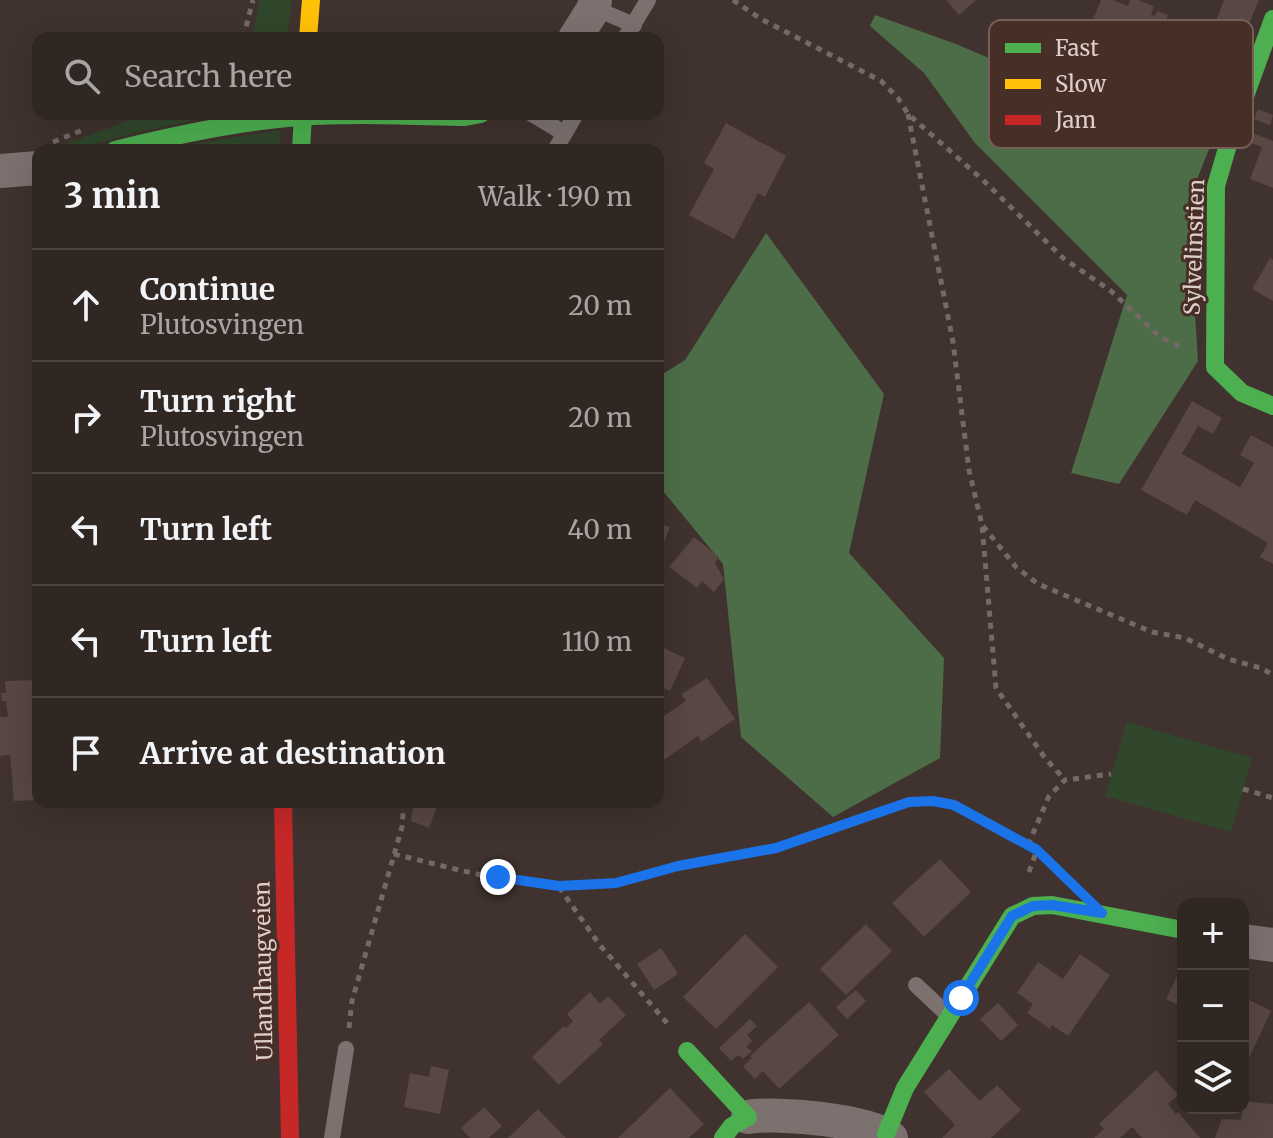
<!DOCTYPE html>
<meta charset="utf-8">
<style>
:root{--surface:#302622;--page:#3c322f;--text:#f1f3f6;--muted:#a8a5a5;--line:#4b4340}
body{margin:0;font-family:Merriweather,serif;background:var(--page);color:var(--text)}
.controls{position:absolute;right:24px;bottom:24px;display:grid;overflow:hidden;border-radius:16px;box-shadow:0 8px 32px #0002}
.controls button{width:72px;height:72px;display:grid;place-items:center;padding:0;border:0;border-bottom:2px solid var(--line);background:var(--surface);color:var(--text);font:40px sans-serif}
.stop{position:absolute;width:24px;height:24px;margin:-18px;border:6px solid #1a73e8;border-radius:50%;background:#fff}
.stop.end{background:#1a73e8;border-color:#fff;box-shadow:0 2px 8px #0008}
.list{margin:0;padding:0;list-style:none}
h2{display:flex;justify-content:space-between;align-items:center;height:104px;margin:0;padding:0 32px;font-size:34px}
h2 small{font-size:26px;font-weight:400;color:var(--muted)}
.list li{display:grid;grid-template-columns:52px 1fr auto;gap:24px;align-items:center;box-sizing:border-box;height:112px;padding:0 32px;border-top:2px solid var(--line)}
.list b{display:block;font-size:30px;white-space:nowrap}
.list p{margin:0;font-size:26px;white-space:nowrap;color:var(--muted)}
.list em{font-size:26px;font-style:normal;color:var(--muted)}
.icon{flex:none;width:44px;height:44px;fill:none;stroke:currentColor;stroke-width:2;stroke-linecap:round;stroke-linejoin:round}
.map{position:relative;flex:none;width:1273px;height:1138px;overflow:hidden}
.search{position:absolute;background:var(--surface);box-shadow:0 8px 32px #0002;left:32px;top:32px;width:632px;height:88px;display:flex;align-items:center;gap:20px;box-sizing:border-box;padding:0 28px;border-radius:16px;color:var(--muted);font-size:30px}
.panel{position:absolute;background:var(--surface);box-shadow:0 8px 32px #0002;left:32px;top:144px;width:632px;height:664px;border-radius:16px}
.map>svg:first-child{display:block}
</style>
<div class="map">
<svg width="1273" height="1138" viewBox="0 0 1273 1138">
<rect width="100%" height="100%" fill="#40322e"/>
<path fill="#30472b" d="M260 0H292L287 38H252Z
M145 114H222L123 136 74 150H51Z
M280 130 279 150H156Z
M1127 722 1252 758 1231 832 1105 796Z"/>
<path fill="#4d6d48" d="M875 15 956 44 1105 107 1198 109 1227 58 1244 61 1188 202 1198 361 1119 484 1071 473 1127 295 975 143 924 73 870 26Z
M766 233 884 394 849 553 944 658 940 758 833 817 741 737 723 564 658 485V377L685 360Z"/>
<path fill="#584742" d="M946 0H976L959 15Z
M1101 0H1113L1128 6 1130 0H1138L1154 6 1151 15 1155 16 1157 11 1168 15 1166 20 1179 25 1164 67 1135 55 1133 61 1110 53 1112 47 1094 39 1097 30 1090 27Z
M1224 0H1259L1241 43 1212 31Z
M1258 109 1273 115 1270 125 1254 119Z
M726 123 786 156 765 197 758 193 734 239 689 215 714 169 704 163Z
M1250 132 1273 141V188L1250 179 1262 147 1246 141Z
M1270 258 1273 260V301L1252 289Z
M1192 401 1222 418 1213 434 1198 426 1182 454 1240 487 1254 463 1240 455 1251 435 1273 447V564L1260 557 1268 543 1195 500 1187 515 1141 490Z
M658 523 670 527 658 557Z
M694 537 719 557 715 563 724 579 714 592 702 581 697 588 669 567Z
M659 646 685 658 670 691 658 686Z
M707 678 735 719 701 742 698 736 658 764V720L686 701 681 694Z
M38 680V800L14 801 10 755 0 756V717H8L6 701H2L1 693H6L5 681Z
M103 802H143V808L103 806Z
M414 802H439L429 828 411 821Z
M940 859 971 892 924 937 892 903Z
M866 924 892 951 846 995 820 969Z
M745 934 778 967 716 1029 683 997Z
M661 948 678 974 654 990 637 964Z
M1080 954 1110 975 1068 1036 1052 1025 1050 1029 1027 1013 1033 1004 1017 993 1038 962 1063 979Z
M1183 964V1007L1166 999Z
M856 990 866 1001 847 1019 836 1007Z
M590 992 600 1004 608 996 626 1015 599 1040 603 1044 559 1085 532 1057 564 1026 566 1028 573 1021 567 1014Z
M1245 998 1271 1011 1250 1056 1243 1053Z
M809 1002 839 1035 779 1089 763 1071 755 1079 743 1066 752 1058 750 1056Z
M998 1003 1018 1025 1001 1041 980 1019Z
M750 1019 757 1026 747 1035 752 1041 746 1047 752 1051 743 1059 738 1055 731 1061 719 1048Z
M431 1066 449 1070 440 1114 404 1107 410 1073 429 1077Z
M949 1069 980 1101 997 1085 1021 1110 991 1138H942L955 1125 924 1092Z
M1156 1070 1178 1095 1168 1104 1176 1114 1178 1112 1200 1138H1142L1132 1127 1120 1138H1094L1104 1129 1099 1124Z
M670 1088 704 1124 689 1138H618Z
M1243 1101 1273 1104V1138H1215L1222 1119 1241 1120Z
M484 1107 502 1126 489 1138H470L461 1128Z
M538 1109 566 1138H508Z"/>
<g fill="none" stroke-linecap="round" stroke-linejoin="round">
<path stroke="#736967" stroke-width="5" stroke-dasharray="6 6" stroke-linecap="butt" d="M733 0 761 19 881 81 898 98 908 114 983 180 1063 258 1111 291 1159 336 1180 347
M243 38 253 0
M908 114 953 342 969 470 982 525 996 688 1045 758 1065 780
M53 142 85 129
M983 526 1016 567 1038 584 1152 632 1185 638 1228 659 1261 668 1273 675
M1243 789 1273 798
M1028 845 1049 796 1065 780 1111 774
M394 854C465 871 543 895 616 883 638 879 659 870 681 865 713 859 746 857 777 848 820 836 893 797 934 801 967 804 1032 845 1055 868
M1029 872 1037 850
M559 887 599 944 667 1023
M349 1028 352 1001 402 827 404 802"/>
<path stroke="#7c716f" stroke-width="16" d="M594 8 634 25
M625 38 648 0
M532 114 564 133
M555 150 576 114
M916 985 948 1015
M332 1138 346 1049"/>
<path stroke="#7c716f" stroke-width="34" d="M575 38 594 8 595 0
M0 171 38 168
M1243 941 1273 945
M748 1117C777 1112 867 1120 891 1138"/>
<path stroke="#4caf50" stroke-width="18" d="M1273 19 1230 138 1216 186 1215 367 1242 393 1273 406
M115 150C175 135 236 122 298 117 354 113 409 116 465 117L481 114
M687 1051 748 1117 732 1126 723 1138
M886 1134 905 1088 1012 916 1033 906 1052 905 1183 930"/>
<path stroke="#ffc107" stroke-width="18" d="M308 38 311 0"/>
<path stroke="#c62828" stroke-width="18" d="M283 802 290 1138"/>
<path stroke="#4caf50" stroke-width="18" d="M301 150 303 114"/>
</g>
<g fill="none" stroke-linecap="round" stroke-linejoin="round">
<path stroke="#1a73e8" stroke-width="10" d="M498 877 559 886 616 883 678 866 776 848 909 802 933 801 954 805 1037 850 1102 913 1052 905 1033 906 1012 916 961 998"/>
</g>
<g text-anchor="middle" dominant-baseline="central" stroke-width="6" stroke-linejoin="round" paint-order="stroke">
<g font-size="22" fill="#decfc9" stroke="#472f27">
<text transform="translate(1194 247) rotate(-88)">Sylvelinstien</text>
<text transform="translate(263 971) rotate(-91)">Ullandhaugveien</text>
</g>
</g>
<rect x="989" y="20" width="264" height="128" rx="12" fill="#472f27" stroke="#745f58" stroke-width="2"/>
<rect x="1005" y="43" width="36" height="10" fill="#4caf50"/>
<rect x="1005" y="79" width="36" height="10" fill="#ffc107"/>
<rect x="1005" y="115" width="36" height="10" fill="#c62828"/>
<g font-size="22" fill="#decfc9">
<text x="1055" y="56">Fast</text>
<text x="1055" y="92">Slow</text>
<text x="1055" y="128">Jam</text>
</g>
</svg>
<div class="controls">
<button>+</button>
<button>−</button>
<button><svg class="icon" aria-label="layers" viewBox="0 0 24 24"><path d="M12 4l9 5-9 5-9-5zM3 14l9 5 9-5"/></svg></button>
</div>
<div class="stop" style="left:961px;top:998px"></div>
<div class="stop end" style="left:498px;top:877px"></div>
<div class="search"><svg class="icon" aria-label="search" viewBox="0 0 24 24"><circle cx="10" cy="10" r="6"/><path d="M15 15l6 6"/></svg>Search here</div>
<section class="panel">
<h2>3 min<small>Walk · 190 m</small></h2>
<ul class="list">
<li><svg class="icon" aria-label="ahead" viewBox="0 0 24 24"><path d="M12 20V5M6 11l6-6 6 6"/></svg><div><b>Continue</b><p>Plutosvingen</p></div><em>20 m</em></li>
<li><svg class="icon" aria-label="right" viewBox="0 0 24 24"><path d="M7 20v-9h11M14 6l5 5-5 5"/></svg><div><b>Turn right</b><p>Plutosvingen</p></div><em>20 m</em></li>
<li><svg class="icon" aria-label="left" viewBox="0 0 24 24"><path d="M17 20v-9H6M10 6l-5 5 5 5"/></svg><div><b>Turn left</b></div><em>40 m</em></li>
<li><svg class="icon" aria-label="left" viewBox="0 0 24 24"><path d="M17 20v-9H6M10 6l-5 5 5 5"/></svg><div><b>Turn left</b></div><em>110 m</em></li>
<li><svg class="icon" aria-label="arrive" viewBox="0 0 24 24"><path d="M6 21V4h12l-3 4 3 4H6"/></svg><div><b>Arrive at destination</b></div></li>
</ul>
</section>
</div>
